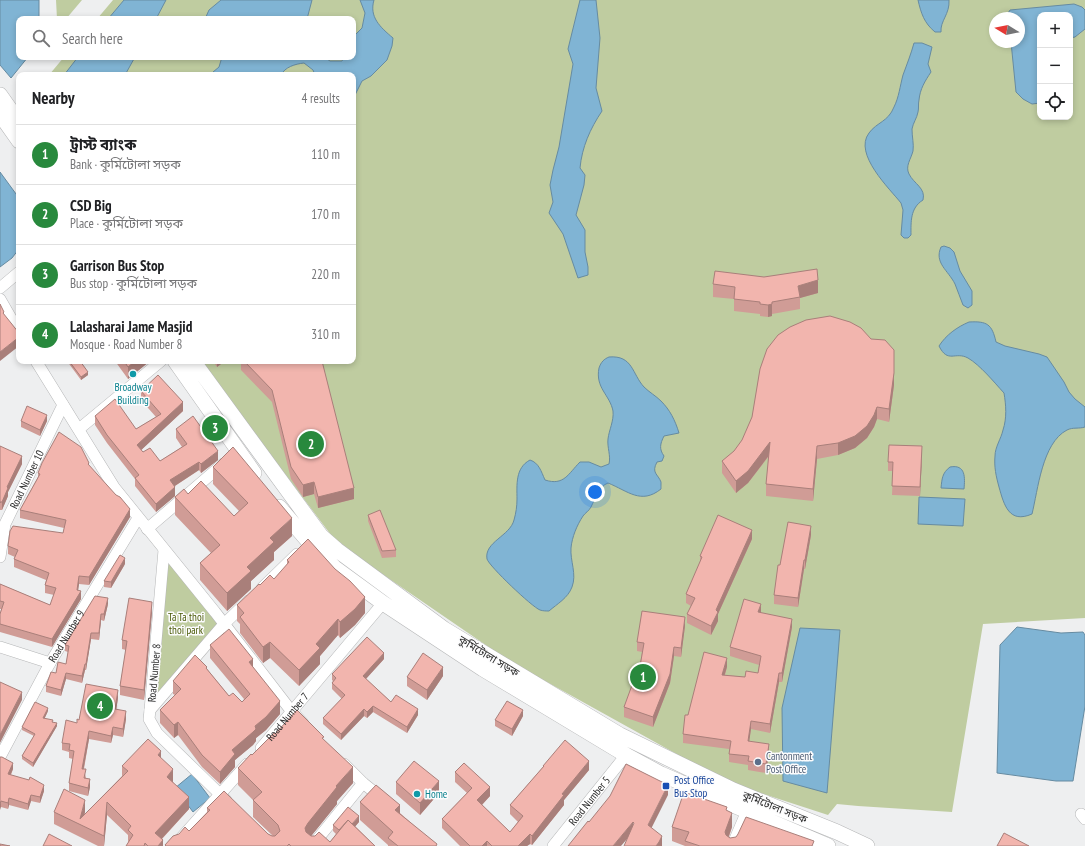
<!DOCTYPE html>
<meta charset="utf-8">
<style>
:root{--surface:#fff;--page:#f2f2f2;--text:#202124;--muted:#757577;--line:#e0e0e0;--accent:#28893d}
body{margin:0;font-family:"PT Sans Narrow","Noto Sans Bengali",sans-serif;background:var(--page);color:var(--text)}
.controls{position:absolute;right:12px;top:12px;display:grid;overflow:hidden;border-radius:8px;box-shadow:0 2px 6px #0003}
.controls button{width:36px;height:36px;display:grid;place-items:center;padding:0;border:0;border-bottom:1px solid var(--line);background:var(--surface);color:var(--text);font:20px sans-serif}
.compass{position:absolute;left:989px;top:12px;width:36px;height:36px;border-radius:50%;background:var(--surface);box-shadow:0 2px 6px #0003;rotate:280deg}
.you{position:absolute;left:595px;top:492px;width:14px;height:14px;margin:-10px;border:3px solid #fff;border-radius:50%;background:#1a73e8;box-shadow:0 0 0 6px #1a73e833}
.badge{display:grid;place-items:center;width:26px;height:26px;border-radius:50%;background:var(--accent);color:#fff;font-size:13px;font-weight:700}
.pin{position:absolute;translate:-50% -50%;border:2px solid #fff;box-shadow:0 1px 4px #0006}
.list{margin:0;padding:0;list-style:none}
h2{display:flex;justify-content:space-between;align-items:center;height:52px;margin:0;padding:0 16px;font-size:17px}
h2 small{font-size:13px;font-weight:400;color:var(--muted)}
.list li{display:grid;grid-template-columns:26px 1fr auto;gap:12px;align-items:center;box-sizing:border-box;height:60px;padding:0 16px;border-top:1px solid var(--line)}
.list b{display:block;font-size:15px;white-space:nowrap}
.list p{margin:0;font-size:13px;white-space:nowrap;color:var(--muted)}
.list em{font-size:13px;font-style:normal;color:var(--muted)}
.icon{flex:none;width:22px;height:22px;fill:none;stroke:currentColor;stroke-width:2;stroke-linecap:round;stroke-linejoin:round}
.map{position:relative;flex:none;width:1085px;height:846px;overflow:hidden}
.search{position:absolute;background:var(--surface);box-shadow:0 2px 6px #0003;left:16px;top:16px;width:340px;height:44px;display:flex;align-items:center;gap:10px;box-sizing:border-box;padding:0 14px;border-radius:8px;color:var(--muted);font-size:15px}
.panel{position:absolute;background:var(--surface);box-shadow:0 2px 6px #0003;left:16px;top:72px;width:340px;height:292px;border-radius:8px}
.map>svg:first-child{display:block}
</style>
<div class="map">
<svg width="1085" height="846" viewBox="0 0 1085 846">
<rect width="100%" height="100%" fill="#eeeff0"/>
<path fill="#bfcca0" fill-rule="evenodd" d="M56 0H82L66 19H57Z
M113 0H1085V618L983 624 952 812 858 806 837 804 828 815 727 782 509 661 337 543 200 361H353V75H49L64 57H353V19H97ZM1040 15H1070V117H1040ZM995 18H1019V42H995Z
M167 558 220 623 153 702Z"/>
<path fill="#80b4d4" stroke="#668ba1" d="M0 0H39V19H19V57H28L11 78 0 65Z
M124 0H166L156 19H108Z
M221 0H312L307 19H205L209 10Z
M360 0H374C369 17 380 27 393 38L392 46 387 60 371 76 362 81 353 99V75H315L313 70 304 63C295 64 285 67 281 75H213V72L219 67 222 57H324L330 61H342L344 57H353V37L362 28 365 13Z
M580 0H596L600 38 596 88 602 111C590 129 582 147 580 168L585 175 584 185 576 215 585 230V252L588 267V275L578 278 563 234 549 213 553 202 550 185 553 170 559 147 573 64 568 49Z
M918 0H949C950 14 940 21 941 32H935C924 23 921 13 918 0Z
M1074 4 1082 7 1085 10V29L1075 37 1070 38V15H1040V103L1032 104 1023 99 1016 92 1011 42H1019V18H1005L1010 10Z
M914 43H922L932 47 928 64 931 72C925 81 920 89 919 100 918 104 919 108 918 112 917 118 913 123 912 129 912 137 914 144 913 151 911 159 905 166 909 174 914 184 926 188 923 200 910 208 911 222 911 235L908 238H904L901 235 903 210 901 203C890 189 853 154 869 133 877 122 888 122 894 107 899 97 900 86 903 75 907 64 911 54 914 43Z
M78 57H135L125 75H64Z
M0 172 19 198V249L12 258 0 267Z
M944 246 950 248 954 252 960 271 972 291V305L968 308 963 305C960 298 958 291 955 284 948 270 934 263 941 247Z
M969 322C987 321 992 324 996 342L1005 346 1039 354 1047 357 1064 382 1069 392 1075 399 1085 407V427C1079 429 1073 427 1067 430 1042 443 1038 490 1032 514 1009 524 1004 505 999 487 996 476 994 467 995 456 995 447 1001 439 1003 430 1007 418 1006 405 1004 393 994 382 980 365 968 358 955 351 948 364 939 346 946 335 957 327 969 322Z
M609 357C633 355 632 374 644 387 649 392 656 396 661 401 670 410 675 420 679 433L664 436C660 444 659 449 664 456L662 461 657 462C651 473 658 474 661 482 661 482 661 488 661 489 641 505 628 491 608 483 599 486 595 499 591 507 589 511 585 513 583 516 577 525 572 537 571 548 570 561 577 574 572 587 568 598 557 604 549 611 546 611 543 611 540 610 532 607 489 566 487 559 484 542 510 536 514 520 516 513 517 506 517 499 517 485 515 468 530 460 539 463 541 471 545 480 564 486 568 474 580 462H589L601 467 609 464C611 456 607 447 608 439 609 430 614 421 613 411 610 395 595 388 599 368 601 362 604 359 609 357Z
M950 467C966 464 965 478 964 489L941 488C942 479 942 473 950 467Z
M919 497 965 499 963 526 918 524Z
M1017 627 1061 633 1083 632 1085 635V706L1073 781H1056L997 773 1000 645Z
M800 628 840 630 827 793 783 781 782 708Z
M192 774 210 798 193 812 175 788Z"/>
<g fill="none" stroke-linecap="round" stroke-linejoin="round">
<g stroke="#b5b6b7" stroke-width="12">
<g id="street">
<path d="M0 288 19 272"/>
<path d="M0 299 19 332"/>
<path d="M36 361 114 487 215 612 289 708 303 723"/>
<path d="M79 429 161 361"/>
<path d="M147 529 223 464"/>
<path d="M164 550 150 710 224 624 248 601"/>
<path id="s1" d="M0 557 5 524 63 405"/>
<path d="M262 588 297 554"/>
<path d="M0 647 50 663"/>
<path d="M150 710 149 719 157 733 226 800"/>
<path id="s2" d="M261 748 383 603"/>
<path id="s3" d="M0 757 50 663 138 518"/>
<path d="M344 764 363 783 383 799"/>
<path d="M1081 814 1085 819"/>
<path d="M174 846 247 764"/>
<path d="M312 846 363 783"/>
<path id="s4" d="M553 846 626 755"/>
<path d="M732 846 747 811"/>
</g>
</g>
<g stroke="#b5b6b7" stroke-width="16">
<path id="secondary" d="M0 95 19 122
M0 114 19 141
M175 361 254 473
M193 361 321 536 337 550 444 629 620 735 733 790 837 832 867 846
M279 507 309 542 335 568 383 603 483 669 626 755 661 774 828 846"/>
</g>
<use href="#street" stroke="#fff" stroke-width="11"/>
<use href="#secondary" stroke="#fff" stroke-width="15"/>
</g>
<path fill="#d09c96" d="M713 284 818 293 800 298V309L772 314V316L768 317 760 316V314L734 311V299L713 297Z
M871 339 894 362V385L889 422 877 419 874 427 867 438 855 448 838 455 817 459 813 501 766 496V484L769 456 748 483 736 493 722 473V461Z
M67 361H80L88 375 81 380Z
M115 361H150L128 379Z
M213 361H225L217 367Z
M241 361H322L354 499 318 508 314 494 303 497 291 479 272 402 241 370Z
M141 391 183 411 141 450 143 452 160 461 182 447 176 438V429L218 460 201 473 199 470 175 486V496L156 512 135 486V479L107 443 95 425V416L136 429 156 417 141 400Z
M21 421H47L40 436 21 427Z
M0 446 22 464 8 492V496L2 510H0Z
M922 456 920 496 892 495 893 471H888V462Z
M89 466 130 517 89 585 79 584 78 591 81 599 52 647 0 632V614L1 609H0V584L50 605 54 595 45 593V585L46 580 14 567V559L15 557 8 554V546L63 533 64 528 20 518V510L38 477V473Z
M213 467 292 536 274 552V560L251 581V589L227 611 200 580V563L211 553 175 515V497L188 494 234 516 239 511 213 484Z
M368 515 396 550V557L382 558 368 521Z
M811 535 805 569H804L798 607 774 604V595L780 565Z
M752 539 718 614V621L711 635 687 623V614L691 606 686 603V594L700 563V556Z
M287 560 365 613 355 625 340 638 338 635 320 656V664L299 686 270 658 263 663 240 633V624L237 621V605L260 585 274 579 287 565Z
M125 564 111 588 104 587V581Z
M108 604 104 621 101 620 99 640 91 639 86 670H85L82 683 66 679 61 696 46 692V686L56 673 66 664 68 652 65 651V645Z
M152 612 144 700 120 695V686L126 650 122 649V640Z
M761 613 792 627 782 682H779L770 733 751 729 749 741 769 753 766 773 748 770V765L729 762V749L683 743V734L688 715 727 667 725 675 745 677 758 673 759 665 730 656V647Z
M685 626 681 657 674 656 670 683 653 727 624 717V707L638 678 642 652 637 651V642Z
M210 645 253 667 280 714 266 730 256 738V741L253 745 235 760V767L220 784 202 767 178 735 174 738 160 723V710L175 695 173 694V681L207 669 229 696 242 702 244 699 210 658Z
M384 659 366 679 391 702 418 715 407 733 373 712 367 718 364 716 341 740 323 724V718L342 699 332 689V683L333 681 332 680V674Z
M443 676 427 700 407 686V677Z
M118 698 116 710 126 719 123 737 113 735 111 743 89 739 84 769 86 778 90 787 88 796 69 791V783L73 759 69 758V752L62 750V743L77 723Z
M48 711 44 719 53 722 57 726 33 767 22 759V756L34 736 22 730V727Z
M523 716 512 736 495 726V720Z
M275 734 324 740 353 783 337 801V804L311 836 330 842 336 834 333 831V825L359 822 355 826 375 846H165V845L189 831 207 812V808L273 836 253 817V800L238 785V768Z
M0 757 13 769 11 775 44 791 40 803 31 801 28 810 9 805 8 809 1 807Z
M161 758 173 782 189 809 162 839 163 846H126L128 843V835L107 815 104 846H98L54 824V812H85L84 815 122 776V766Z
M543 766 589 770 564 800V805L532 845 530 844 527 846H460L442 828V819L467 793 455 782V772L490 796 482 805 510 832 518 822 510 814V805L543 767Z
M396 782 439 793 420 815 396 794Z
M360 802 400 813 437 846H388V845L360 820Z
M727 811 732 827 729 837 730 838 814 846H685L672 841V827Z"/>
<path fill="#a97f7a" d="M818 280V293L800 298 798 286Z
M772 302V316L768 317V305Z
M19 337V346L0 361V352Z
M894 350V385L889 422V409Z
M135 361H150L128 379V367Z
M217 361H225L217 367Z
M88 372V375L81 380V377Z
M183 402V411L137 454V445Z
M877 407V419L874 427 867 438 855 448 838 455V443Z
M47 415V421L40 436V430Z
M770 442V454L748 483 736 493V481Z
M817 446V459L813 501V489Z
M922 446V456L920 496V487Z
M218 451V460L201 473V464Z
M22 456V464L8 492V496L2 510V502L7 487Z
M199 462V470L170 489V480Z
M314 482V494L303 497V485Z
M175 487V496L156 512V504Z
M354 488V499L318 508V497Z
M130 509V517L89 585V577Z
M292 518V536L274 552V560L251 581V589L227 611V593L247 567 270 538Z
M811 526V535L805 569V560Z
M752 530V539L718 614V621L711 635V626L716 610Z
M125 558V564L111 588V582Z
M804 560V569L798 607V598Z
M79 576V584L77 597 81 591V599L52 647V639L77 590Z
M365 597V613L355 625 340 638V622Z
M108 598V604L104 621V614Z
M152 602V612L144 700V690Z
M761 604V613L758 612Z
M101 614V620L99 640V633Z
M685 617V626L681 657V648Z
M338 619V635L320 656V664L299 686V670L316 644Z
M792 619V627L782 682V673Z
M91 633V639L86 670V664Z
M270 642V658L263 663V647Z
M674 647V656L670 683 653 727V717Z
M384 653V659L363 682V676Z
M727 658V667L722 683V675Z
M253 659V672L249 662Z
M85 664V670L82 683V676Z
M443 667V676L427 700V690Z
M66 673V679L61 696V690Z
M779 673V682L770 733V724Z
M118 690V698L115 717V709Z
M22 692V700L0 743V735Z
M280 701V714L266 730 256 738V741L253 745 235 760V767L220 784V772L232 750Z
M373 706V712L367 718V712Z
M48 708V711L43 722V718Z
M364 709V716L341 740V734Z
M418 709V715L407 733V727Z
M523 710V716L512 736V729Z
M126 711V719L123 737V729Z
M751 721V729L748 750V741Z
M178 722V735L174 738V725Z
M57 723V726L33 767V763Z
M113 727V735L111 743V736Z
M89 731V739L82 777V769Z
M769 744V753L766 773V764Z
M161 751V764L158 755Z
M589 761V770L564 800V805L532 845V836L562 794Z
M13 763V769L8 780V774Z
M353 767V783L337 801V804L308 840 305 845V828L308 823 336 786Z
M173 769V782L167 789V777Z
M90 779V787L88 796V788Z
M439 781V793L420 815V803Z
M44 785V791L40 803V797Z
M668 785V795L648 835V825Z
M490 787V796L477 810V800Z
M31 795V801L28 810V804Z
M189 797V809L155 846V833Z
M9 798V805L8 809V803Z
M85 800V812L82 825 80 819Z
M1 801V807L0 810V804Z
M107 802V815L104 846V836Z
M400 805V823L395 810Z
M732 813V827L725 846V832Z
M359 816V822L344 840V834Z
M633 822V832L621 846H613Z
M530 834V844L527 846H518Z
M662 836V846H656Z
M163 840V846H158Z
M487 841V846H482Z"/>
<path fill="#f2b5ae" stroke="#a97f7a" d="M817 269 818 280 798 286 800 297 772 302V304L768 305 760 304V302L734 299 735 287 713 284 715 271 764 277Z
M0 304 4 312 3 313 19 333V337L0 352Z
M830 316 850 322 861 328 871 339 885 340 894 350V373L889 409 877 407 874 415 867 426 855 436 838 443 817 446 813 489 766 484 770 442 748 471 736 481 722 461 734 451 742 440 752 417 760 369 767 349 778 335 790 327 806 320Z
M69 361H80L88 372 81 377Z
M124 361H135L128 367Z
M244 361H322L354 488 318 497 314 482 303 485 291 467 272 390Z
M158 375 183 402 137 445 143 452 150 448 160 461 187 444 176 429 193 416 218 451 201 464 199 462 170 480 175 487 156 504 135 478 139 475 107 435 95 416 115 399 136 429 161 414 141 391Z
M27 406 47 415 40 430 21 421Z
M59 432 81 447 89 463 88 464 116 495 120 497 130 509 89 577 79 576 77 590 81 591 52 639 0 624V614L4 602 0 601V584L50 605 56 588 45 585 49 573 14 559 18 550 8 546 10 531 13 526 63 533 66 520 20 510 40 474 38 473 42 463Z
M889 445 922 446 920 487 892 486 893 462H888Z
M0 446 22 456 7 487 8 488 2 502H0V503Z
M233 447 292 518 270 538 274 542 247 567 251 571 227 593 200 563 220 545 175 497 184 489 188 494 201 481 234 516 248 503 213 467Z
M380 510 396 550 382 551 368 515Z
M718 515 752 530 716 610 718 612 711 626 687 614 695 598 686 594 702 557 700 556Z
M788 522 811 526 805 560H804L798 598 774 595 778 565H780Z
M308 539 335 569 350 581 365 597 355 609 340 622 338 619 316 644 320 648 299 670 270 642 263 647 240 617 244 613 237 605 259 584 260 585 270 575 274 579 289 562 287 560Z
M120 555 125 558 111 582 104 581Z
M95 596 108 598 104 614H101L99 633H91L86 664H85L82 676 66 673 61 690 46 686 51 672 56 673 58 662 66 664 69 646 65 645Z
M129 598 152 602 144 690 120 686 127 641 122 640Z
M744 599 761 604 758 612 792 619 782 673H779L770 724 751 721 748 741 769 744 766 764 748 761 749 756 729 754 731 741 683 734 685 715H688L704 652 727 658 722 675 745 677 746 671 758 673 761 656 730 647Z
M642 611 685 617 681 648 674 647 670 674 653 717 624 707 635 677 638 678 644 643 637 642Z
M229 629 253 659 249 662 280 701 266 717 255 726 256 729 253 732 232 750 235 754 220 772 202 755 178 722 174 725 160 710 181 689 173 681 195 655 207 667 206 668 229 696 233 693 242 702 250 694 210 645Z
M367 637 384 653 363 676 391 702 396 695 418 709 407 727 373 706 367 712 364 709 341 734 323 718 345 695 332 683 336 678 332 674Z
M423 653 443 667 427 690 407 677Z
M0 682 22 692 0 735Z
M86 684 118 690 115 709 126 711 123 729 113 727 111 736 89 731 82 769H86L84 778 90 779 88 788 69 783 74 751 69 750 70 744 62 743 66 720 77 723V719L79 720Z
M507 701 523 710 512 729 495 720Z
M35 702 48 708 43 718 53 720 52 722 57 723 33 763 22 756 35 734 22 727Z
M297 710 324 737 322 738 353 767 336 786 337 787 308 823 305 828 306 832 311 836H315L319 832 330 842 348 820 375 846H291L289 844 287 846H166L165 845 173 836 179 834 185 827 189 831 210 810 207 808 224 791 268 834 272 836H275L280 831 278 825 253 800 262 792 238 768 251 754 252 755 274 733 275 734Z
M148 739 161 751 158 755 173 769 167 777 189 797 155 833 163 840 158 846H148L145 843 144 846H126L133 835 128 830 131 826 107 802 104 836 54 812 64 789 85 800 80 819 128 771 122 766Z
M565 740 589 761 562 794 564 795 532 836 530 834 518 846H492L487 841 482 846H470L442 819 472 788 455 772 464 763 490 787 477 800 510 832 523 816 510 805 544 766H543Z
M0 757H2L13 763 8 774 29 780 30 777 44 785 40 797 31 795 28 804 9 798 8 803 1 801 0 804Z
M414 761 439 781 420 803 396 782Z
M626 764 668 785 648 825 662 836 659 842 656 846H624L634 823 633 822 613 846H568L588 821 589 822 610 796Z
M376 785 400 805 395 810 437 844 436 846H398L388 838 393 832 360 802Z
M684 792 727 807 726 810 732 813 725 832 726 835 730 838 736 837 738 834 746 817 814 841 812 846H700L685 841 689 832 672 827Z
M348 807 359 816 352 824 348 820 339 830 333 825Z
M1004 833 1029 846H997Z
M49 834 72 846H43Z
M0 844 10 846H0Z"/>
<g fill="#0f9aa8" stroke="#fcfcfd" stroke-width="1.5">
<circle cx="133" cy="374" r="4"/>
<circle cx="417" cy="794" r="4"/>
</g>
<circle fill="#5c6f8a" stroke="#fcfcfd" stroke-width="1.5" cx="758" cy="762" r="4"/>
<rect fill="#1a4fb4" stroke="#fcfcfd" stroke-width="1.5" x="662" y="782" width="8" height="8" rx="2"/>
<g text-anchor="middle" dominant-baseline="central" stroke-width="3" stroke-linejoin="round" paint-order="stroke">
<g font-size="11" fill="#0d838f" stroke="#fcfcfd">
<text x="133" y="387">Broadway<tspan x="133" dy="13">Building</tspan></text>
<text x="425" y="794" text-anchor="start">Home</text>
</g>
<g font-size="11" fill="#2b2b2b" stroke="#fcfcfd">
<text stroke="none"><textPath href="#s1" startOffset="83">Road Number 10</textPath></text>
<text stroke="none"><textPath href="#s3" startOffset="138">Road Number 9</textPath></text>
<text transform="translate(489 656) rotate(31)">কুর্মিটোলা সড়ক</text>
<text transform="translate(154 673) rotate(-85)">Road Number 8</text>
<text stroke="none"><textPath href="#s2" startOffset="41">Road Number 7</textPath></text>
<text stroke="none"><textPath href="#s4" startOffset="58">Road Number 5</textPath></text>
<text transform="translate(775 807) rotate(22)">কুর্মিটোলা সড়ক</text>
</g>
<g font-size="11" fill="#4b5b08" stroke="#fcfcfd">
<text x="186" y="617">Ta Ta thoi<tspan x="186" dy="13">thoi park</tspan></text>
</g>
<g font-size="11" fill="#4e5e75" stroke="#fcfcfd" text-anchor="start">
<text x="766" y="756">Cantonment<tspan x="766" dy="13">Post Office</tspan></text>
</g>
<g font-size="11" fill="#164399" stroke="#fcfcfd" text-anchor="start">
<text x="674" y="780">Post Office<tspan x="674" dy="13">Bus Stop</tspan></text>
</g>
</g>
</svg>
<div class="controls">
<button>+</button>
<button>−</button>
<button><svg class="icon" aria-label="locate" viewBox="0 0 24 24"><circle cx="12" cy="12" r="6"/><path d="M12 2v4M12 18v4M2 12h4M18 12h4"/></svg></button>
</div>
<svg class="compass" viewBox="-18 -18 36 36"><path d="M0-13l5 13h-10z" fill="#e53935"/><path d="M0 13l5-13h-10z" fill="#757577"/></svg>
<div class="you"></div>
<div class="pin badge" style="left:643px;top:677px">1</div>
<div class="pin badge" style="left:311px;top:444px">2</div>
<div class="pin badge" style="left:215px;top:428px">3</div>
<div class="pin badge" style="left:100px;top:706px">4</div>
<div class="search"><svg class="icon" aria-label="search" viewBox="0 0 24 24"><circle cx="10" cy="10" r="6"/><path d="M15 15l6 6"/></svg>Search here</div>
<section class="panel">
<h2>Nearby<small>4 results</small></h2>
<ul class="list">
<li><span class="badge">1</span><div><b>ট্রাস্ট ব্যাংক</b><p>Bank · কুর্মিটোলা সড়ক</p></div><em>110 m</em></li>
<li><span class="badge">2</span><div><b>CSD Big</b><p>Place · কুর্মিটোলা সড়ক</p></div><em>170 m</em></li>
<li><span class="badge">3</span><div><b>Garrison Bus Stop</b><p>Bus stop · কুর্মিটোলা সড়ক</p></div><em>220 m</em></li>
<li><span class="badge">4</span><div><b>Lalasharai Jame Masjid</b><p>Mosque · Road Number 8</p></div><em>310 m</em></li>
</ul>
</section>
</div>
